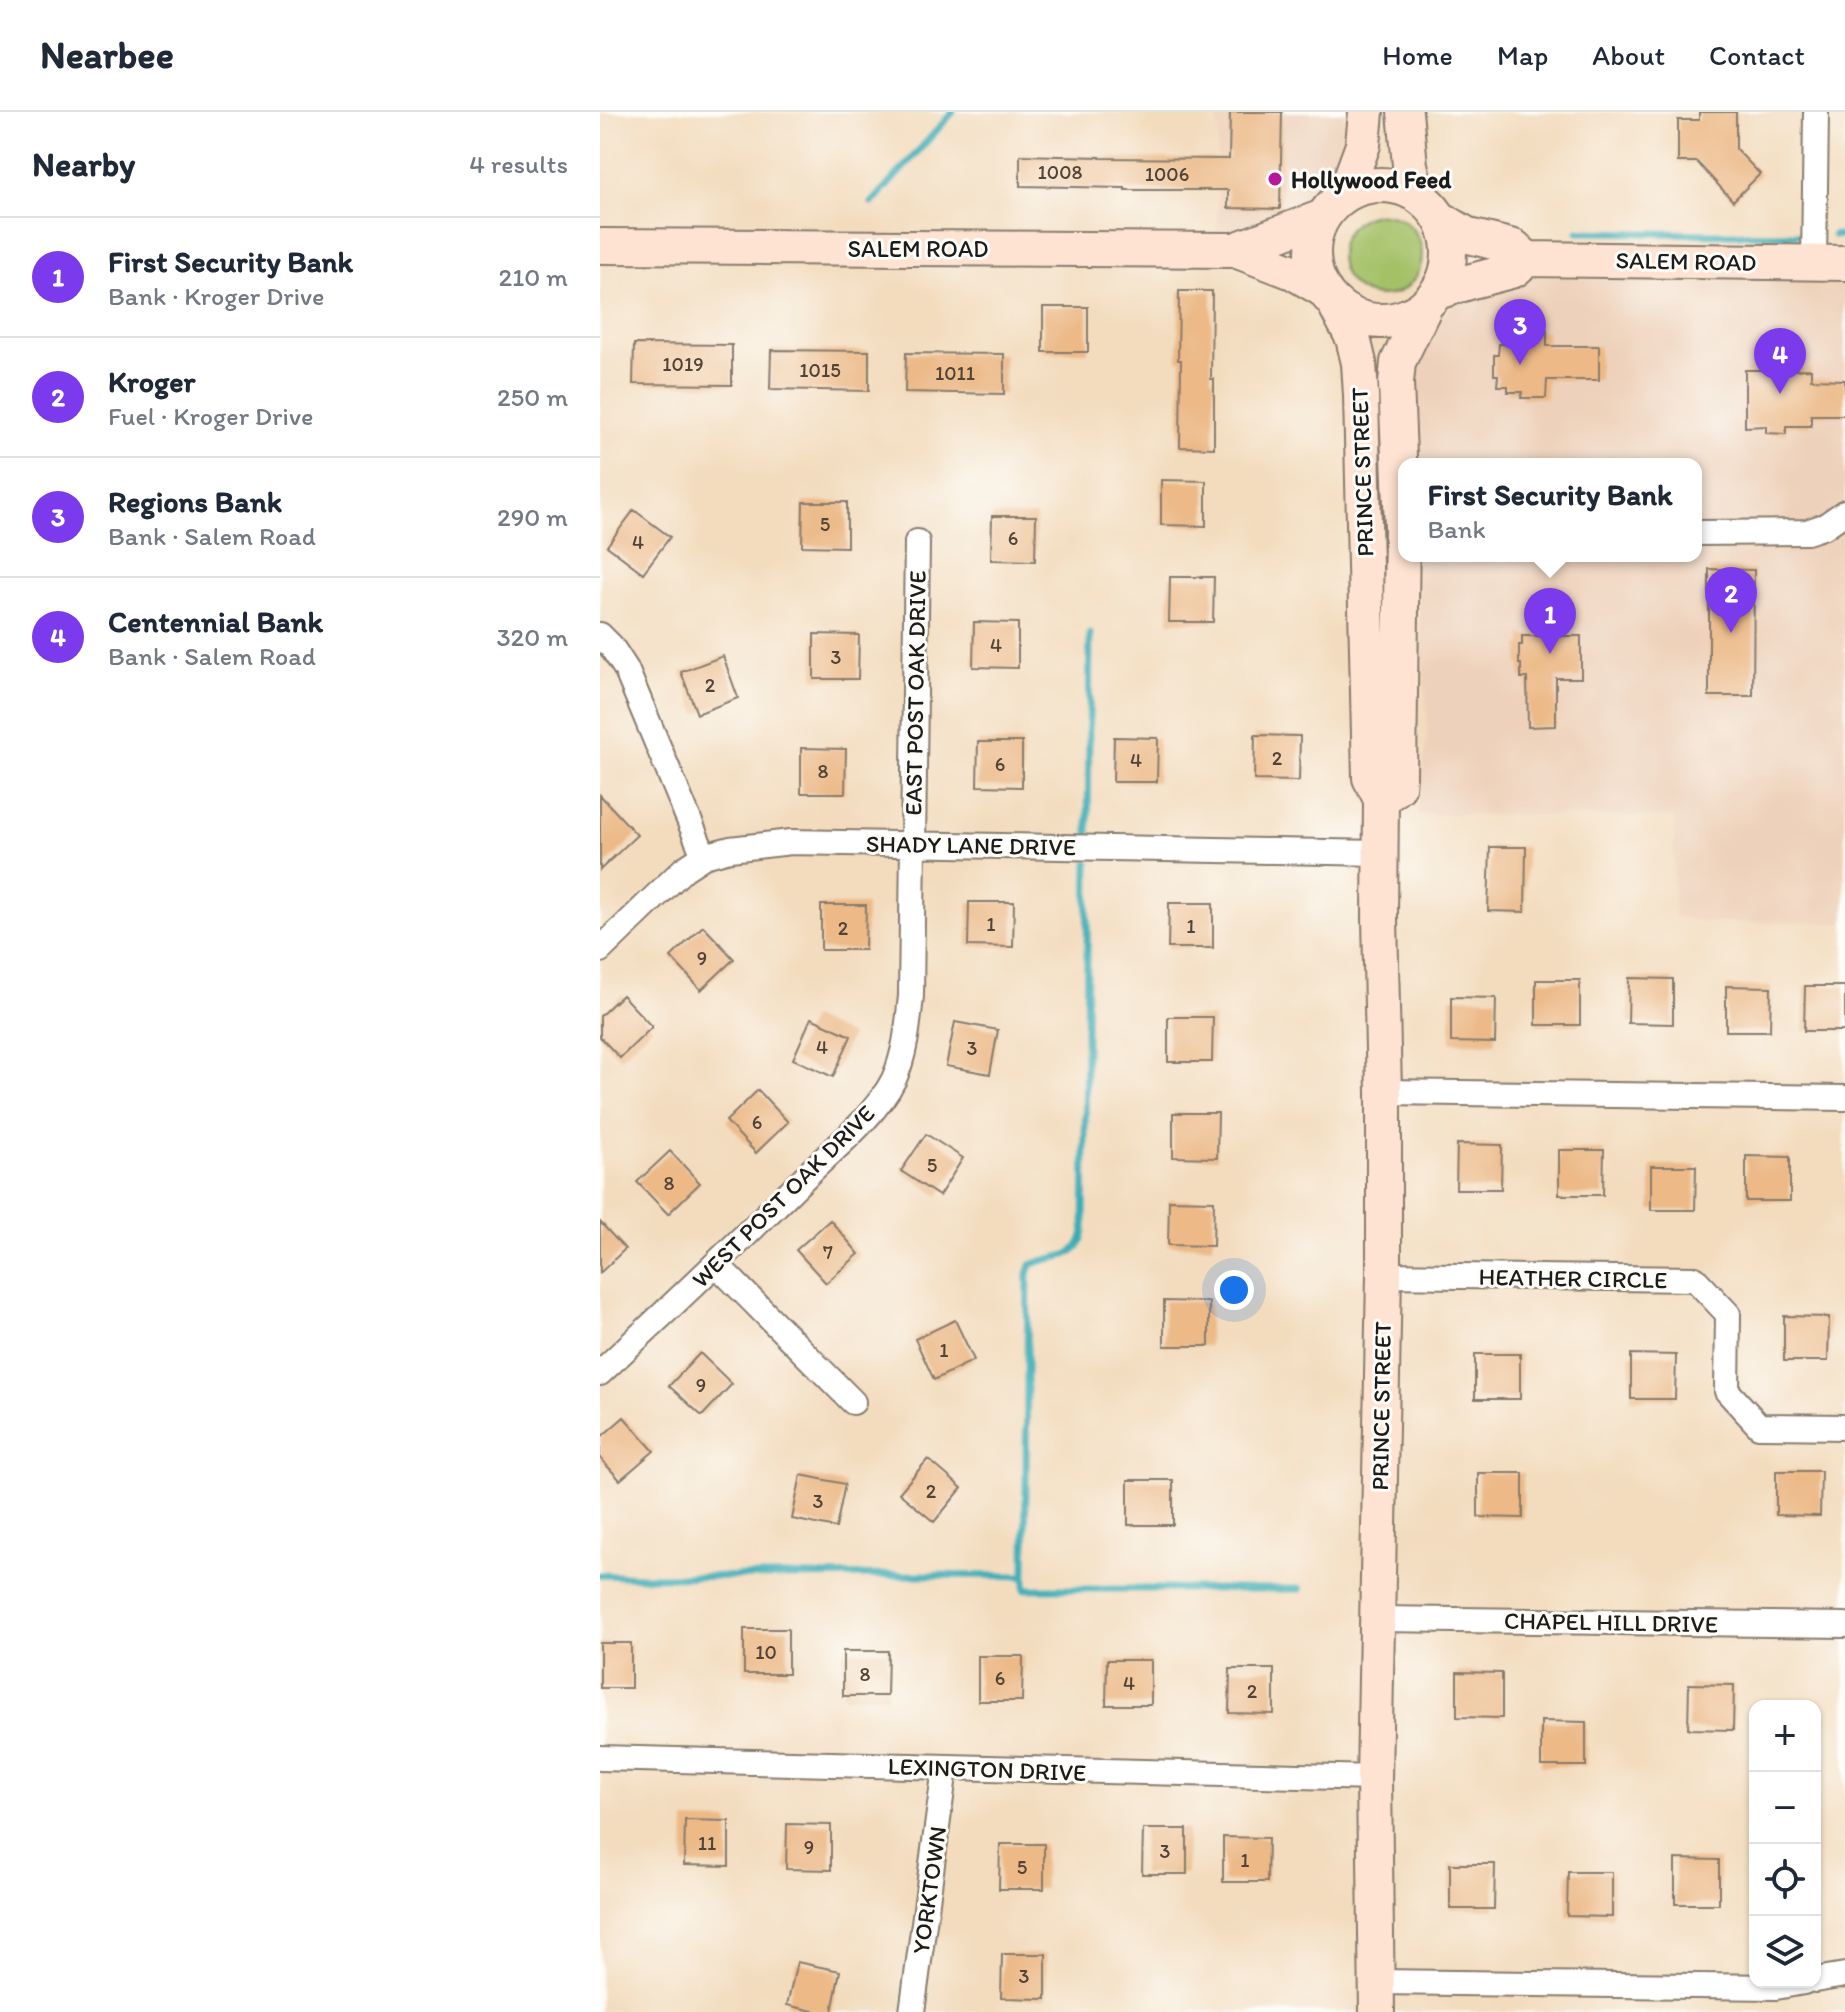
<!DOCTYPE html>
<meta charset="utf-8">
<style>
:root{--surface:#fff;--page:#f2f2f3;--text:#1f2937;--muted:#747a83;--line:#e0e1e3;--accent:#7c3aed}
body{margin:0;font-family:Itim,sans-serif;background:var(--page);color:var(--text)}
.controls{position:absolute;right:24px;bottom:24px;display:grid;overflow:hidden;border-radius:16px;box-shadow:0 2px 6px #0004}
.controls button{width:72px;height:72px;display:grid;place-items:center;padding:0;border:0;border-bottom:2px solid var(--line);background:var(--surface);color:var(--text);font:40px sans-serif}
.you{position:absolute;left:634px;top:1178px;width:28px;height:28px;margin:-20px;border:6px solid #fff;border-radius:50%;background:#1a73e8;box-shadow:0 0 0 12px #1a73e833}
.badge{display:grid;place-items:center;width:52px;height:52px;border-radius:50%;background:var(--accent);color:#fff;font-size:26px;font-weight:700}
.pin{position:absolute;translate:-50% -66px;filter:drop-shadow(0 2px 4px #0008)}
.pin::after{content:'';position:absolute;top:42px;width:28px;height:24px;background:inherit;clip-path:polygon(0 0,100% 0,50% 100%)}
.popup{position:absolute;left:798px;top:346px;width:304px;height:104px;box-sizing:border-box;display:grid;place-content:center;border-radius:16px;background:var(--surface);filter:drop-shadow(0 2px 6px #0005);font-size:26px;white-space:nowrap;color:var(--muted)}
.popup b{font-size:30px;color:var(--text)}
.popup::after{content:'';position:absolute;left:50%;top:100%;margin-left:-16px;border:16px solid transparent;border-top-color:var(--surface)}
.list{margin:0;padding:0;list-style:none}
h2{display:flex;justify-content:space-between;align-items:center;height:104px;margin:0;padding:0 32px;font-size:34px}
h2 small{font-size:26px;font-weight:400;color:var(--muted)}
.list li{display:grid;grid-template-columns:52px 1fr auto;gap:24px;align-items:center;box-sizing:border-box;height:120px;padding:0 32px;border-top:2px solid var(--line)}
.list b{display:block;font-size:30px;white-space:nowrap}
.list p{margin:0;font-size:26px;white-space:nowrap;color:var(--muted)}
.list em{font-size:26px;font-style:normal;color:var(--muted)}
.icon{flex:none;width:44px;height:44px;fill:none;stroke:currentColor;stroke-width:2;stroke-linecap:round;stroke-linejoin:round}
.map{position:relative;flex:none;width:1245px;height:1900px;overflow:hidden}
header{display:flex;align-items:center;gap:48px;box-sizing:border-box;height:112px;padding:0 40px;background:var(--surface);border-bottom:2px solid var(--line)}
header strong{font-size:38px}
nav{display:flex;gap:44px;margin-inline-start:auto;font-size:28px}
main{display:flex}
aside{flex:1;background:var(--surface)}
.map>svg:first-child{display:block}
</style>
<header>
<strong>Nearbee</strong>
<nav><a>Home</a><a>Map</a><a>About</a><a>Contact</a></nav>
</header>
<main>
<aside>
<h2>Nearby<small>4 results</small></h2>
<ul class="list">
<li><span class="badge">1</span><div><b>First Security Bank</b><p>Bank · Kroger Drive</p></div><em>210 m</em></li>
<li><span class="badge">2</span><div><b>Kroger</b><p>Fuel · Kroger Drive</p></div><em>250 m</em></li>
<li><span class="badge">3</span><div><b>Regions Bank</b><p>Bank · Salem Road</p></div><em>290 m</em></li>
<li><span class="badge">4</span><div><b>Centennial Bank</b><p>Bank · Salem Road</p></div><em>320 m</em></li>
</ul>
</aside>
<div class="map">
<svg width="1245" height="1900" viewBox="0 0 1245 1900">
<rect width="100%" height="100%" fill="#fdfcf7"/>
<filter id="ink" filterUnits="userSpaceOnUse"><feTurbulence type="fractalNoise" baseFrequency=".0125" numOctaves="2"/><feDisplacementMap in="SourceGraphic" scale="16" xChannelSelector="R" yChannelSelector="G"/><feConvolveMatrix kernelMatrix="1 2 1 2 8 2 1 2 1" color-interpolation-filters="sRGB"/></filter>
<filter id="wash" filterUnits="userSpaceOnUse"><feTurbulence type="fractalNoise" baseFrequency=".006" numOctaves="4" result="noise"/><feDisplacementMap in="SourceGraphic" scale="32" xChannelSelector="R" yChannelSelector="G"/><feGaussianBlur stdDeviation="1.8" result="paint"/><feColorMatrix in="noise" values="0 0 0 0 0 0 0 0 0 0 0 0 0 0 0 0 0 1.4 0 .05"/><feComposite in="paint" operator="in"/></filter>
<g filter="url(#wash)">
<rect width="100%" height="100%" fill="#f3dcbe"/>
<path fill="#eed1ba" d="M618 0H743L744 16 737 41 710 83 675 112 617 119Z
M942 165 1245 170V811L1106 810 1074 805V705L817 702 828 618 816 444H1096V352H815L812 260 823 231 842 205 863 185 910 169Z"/>
<path fill="#a4c168" stroke="#606e42" stroke-width="2" d="M740 143a41 41 0 1 1 82 0a41 41 0 1 1-82 0Z"/>
<g fill="none" stroke-linecap="round" stroke-linejoin="round">
<path stroke="#3bacb6" stroke-width="7" d="M272 91 353 0
M978 120 1197 123
M1234 123 1245 124
M488 722 490 522
M0 1463 45 1465 318 1463 425 1464V1477H700
M425 1464 428 1162 431 1153C455 1141 478 1151 484 1119L488 751"/>
</g>
<g id="blocks">
<path fill="#ecb987" d="M630 0H682L680 97 628 96V78H525V76L420 74V43L500 45V46L629 47Z
M1099 0H1136V37L1160 62 1133 89 1097 50H1078V8H1099Z
M579 179H612L611 267H614V336L580 335 581 248H578Z
M443 195H488V240H443Z
M922 219H947V234H999V268H947L946 286H921L922 280H908V274H897L898 263H894V243H898L899 232H909L908 225 922 226Z
M34 232 132 233V273L33 272Z
M171 238 269 239V279L170 277Z
M306 241 404 242V282L305 280Z
M1168 247H1187V258L1211 257V267L1245 268V303H1211V314H1186V322L1166 321V314L1145 315V258H1168Z
M561 368 606 369V414L561 413Z
M203 390H247V435L202 434Z
M34 398 70 425 43 461 7 434Z
M392 404H436L435 449 391 448Z
M1109 457 1154 458 1153 584H1109Z
M570 465H614L613 510H569Z
M374 510 418 511V556L373 555Z
M214 522 259 523 258 567H214Z
M922 524H981V566H956V614L928 615 927 566H921V552H919V533H922Z
M123 544 138 586 97 602 81 560Z
M655 623 700 624 699 669 654 668Z
M514 625 558 626 557 670H513Z
M378 630H422V675L377 674Z
M201 636 246 637 245 681H201Z
M0 683 37 723 0 758Z
M890 735H926L925 800 888 799Z
M369 790H414L413 835 368 834Z
M569 791H613V836H568Z
M221 793H266L265 838H221Z
M103 814 134 847 101 878 71 845Z
M1029 866 1073 867V912L1028 911Z
M936 868H980V913H936Z
M1126 874 1171 875 1170 919H1126Z
M1205 874H1245V919H1204Z
M22 883 52 915 20 946 0 925V904Z
M851 885 896 886 895 931 851 930Z
M568 905H613L612 950H568Z
M211 906 251 924 233 965 193 947Z
M355 910 398 918 390 962 346 954Z
M158 978 188 1010 156 1041 126 1009Z
M573 1001H618L617 1046 573 1045Z
M326 1022 363 1046 339 1084 301 1059Z
M857 1032 902 1033 901 1077H856Z
M959 1038H1004L1003 1083H959Z
M70 1039 100 1071 68 1102 37 1070Z
M1146 1044 1190 1045V1089H1146Z
M1051 1054H1096L1095 1098H1051Z
M569 1088 614 1089 613 1134 568 1133Z
M230 1108 259 1142 226 1171 196 1138Z
M0 1110 25 1137 0 1161Z
M564 1189 609 1190V1234H564Z
M1184 1204 1229 1205 1228 1249H1184Z
M355 1208 374 1248 334 1268 315 1227Z
M100 1241 132 1272 102 1304 69 1274Z
M875 1242H920V1287H875Z
M1031 1242 1076 1243 1075 1287H1031Z
M24 1305 54 1339 20 1368 0 1346V1326Z
M328 1347 362 1376 334 1410 299 1381Z
M1176 1359H1221L1220 1404 1176 1403Z
M878 1361H923V1406L878 1405Z
M201 1363 245 1372 236 1416 192 1407Z
M528 1368H573V1413H528Z
M144 1517H188V1562H144Z
M0 1531H31V1576H0Z
M243 1539H288L287 1584H243Z
M378 1544H423L422 1589H378Z
M507 1548H551V1593H506Z
M630 1557H674V1602L629 1601Z
M857 1560 902 1561V1606L857 1605Z
M1089 1572 1134 1573 1133 1618 1088 1617Z
M941 1609 986 1610V1654H941Z
M85 1708 129 1709V1754L84 1753Z
M187 1712 231 1713V1758L186 1757Z
M543 1717H587V1762H542Z
M623 1725 668 1726 667 1770H623Z
M400 1732H444V1777H399Z
M1075 1747 1119 1748V1792H1075Z
M850 1752H895L894 1797H850Z
M968 1760H1012V1805L967 1804Z
M402 1842H446V1887L401 1886Z
M197 1850 240 1859 232 1900H217L187 1893Z"/>
</g>
</g>
<g filter="url(#ink)">
<use href="#blocks" fill-opacity="0" stroke="#887c6d" stroke-width="2"/>
<g fill="none" stroke-linecap="round" stroke-linejoin="round">
<g stroke="#887c6d" stroke-width="28">
<path id="street" d="M1214 151 1216 0
M1096 421 1207 420 1225 414 1245 400
M0 523 11 534 26 557 104 744
M0 838 84 757 104 744 130 737 191 730 781 741
M784 980 1245 986
M116 1152 253 1290
M784 1163 1095 1167 1128 1202 1127 1279 1159 1314 1245 1315
M0 1261C69 1197 137 1132 204 1066 233 1037 275 1005 294 967 306 940 308 912 311 884L317 430
M777 1507 1245 1513
M0 1646 774 1666
M1215 1868 1245 1863
M777 1870 1176 1875 1204 1870
M312 1900 345 1656"/>
</g>
<g stroke="#887c6d" stroke-width="38">
<path id="secondary" d="M805 0 810 53 817 82
M713 141a68 68 0 1 1 136 0a68 68 0 1 1-136 0Z
M745 82 763 33 766 0
M841 107 869 124 914 135 927 147
M0 134 635 138 723 105
M635 138 693 160 724 178
M837 180 872 169 914 158 927 147 1245 151
M737 196 753 226 759 251 761 283 770 666 781 687 780 807 784 980V1163L774 1666 777 1900
M781 687 798 675 799 664 802 415 796 271 798 250 826 192"/>
</g>
<use href="#street" stroke="#fff" stroke-width="24"/>
<use href="#secondary" stroke="#fee3d2" stroke-width="34"/>
</g>
</g>
<circle fill="#b5179e" stroke="#fdfcf7" stroke-width="3" cx="675" cy="67" r="8"/>
<g text-anchor="middle" dominant-baseline="central" stroke-width="6" stroke-linejoin="round" paint-order="stroke">
<g font-size="20" fill="#504337">
<text x="460" y="60">1008</text>
<text x="567" y="62">1006</text>
<text x="83" y="252">1019</text>
<text x="220" y="258">1015</text>
<text x="355" y="261">1011</text>
<text x="225" y="412">5</text>
<text x="413" y="426">6</text>
<text x="38" y="430">4</text>
<text x="396" y="533">4</text>
<text x="236" y="545">3</text>
<text x="110" y="573">2</text>
<text x="677" y="646">2</text>
<text x="536" y="648">4</text>
<text x="400" y="652">6</text>
<text x="223" y="659">8</text>
<text x="391" y="812">1</text>
<text x="591" y="814">1</text>
<text x="243" y="816">2</text>
<text x="102" y="846">9</text>
<text x="222" y="935">4</text>
<text x="372" y="936">3</text>
<text x="157" y="1010">6</text>
<text x="332" y="1053">5</text>
<text x="69" y="1071">8</text>
<text x="228" y="1140">7</text>
<text x="344" y="1238">1</text>
<text x="101" y="1273">9</text>
<text x="331" y="1379">2</text>
<text x="218" y="1389">3</text>
<text x="166" y="1540">10</text>
<text x="265" y="1562">8</text>
<text x="400" y="1566">6</text>
<text x="529" y="1571">4</text>
<text x="652" y="1579">2</text>
<text x="107" y="1731">11</text>
<text x="209" y="1735">9</text>
<text x="565" y="1739">3</text>
<text x="645" y="1748">1</text>
<text x="422" y="1755">5</text>
<text x="424" y="1864">3</text>
</g>
<g font-size="24" font-weight="bold" fill="#1c1c1c" stroke="#fdfcf7" text-anchor="start">
<text x="691" y="67">Hollywood Feed</text>
</g>
<g font-size="24" fill="#1c1c1c" stroke="#fdfcf7">
<text x="318" y="136">SALEM ROAD</text>
<text transform="translate(1086 149) rotate(1)">SALEM ROAD</text>
<text transform="translate(762 360) rotate(-92)">PRINCE STREET</text>
<text transform="translate(315 581) rotate(-89)">EAST POST OAK DRIVE</text>
<text transform="translate(371 733) rotate(1)">SHADY LANE DRIVE</text>
<text transform="translate(183 1084) rotate(-45)">WEST POST OAK DRIVE</text>
<text transform="translate(973 1166) rotate(1)">HEATHER CIRCLE</text>
<text transform="translate(781 1294) rotate(-89)">PRINCE STREET</text>
<text transform="translate(1011 1510) rotate(1)">CHAPEL HILL DRIVE</text>
<text transform="translate(387 1657) rotate(2)">LEXINGTON DRIVE</text>
<text transform="translate(329 1778) rotate(-82)">YORKTOWN</text>
</g>
</g>
</svg>
<div class="controls">
<button>+</button>
<button>−</button>
<button><svg class="icon" aria-label="locate" viewBox="0 0 24 24"><circle cx="12" cy="12" r="6"/><path d="M12 2v4M12 18v4M2 12h4M18 12h4"/></svg></button>
<button><svg class="icon" aria-label="layers" viewBox="0 0 24 24"><path d="M12 4l9 5-9 5-9-5zM3 14l9 5 9-5"/></svg></button>
</div>
<div class="you"></div>
<div class="pin badge" style="left:950px;top:542px">1</div>
<div class="popup"><b>First Security Bank</b>Bank</div>
<div class="pin badge" style="left:1131px;top:521px">2</div>
<div class="pin badge" style="left:920px;top:253px">3</div>
<div class="pin badge" style="left:1180px;top:282px">4</div>
</div>
</main>
